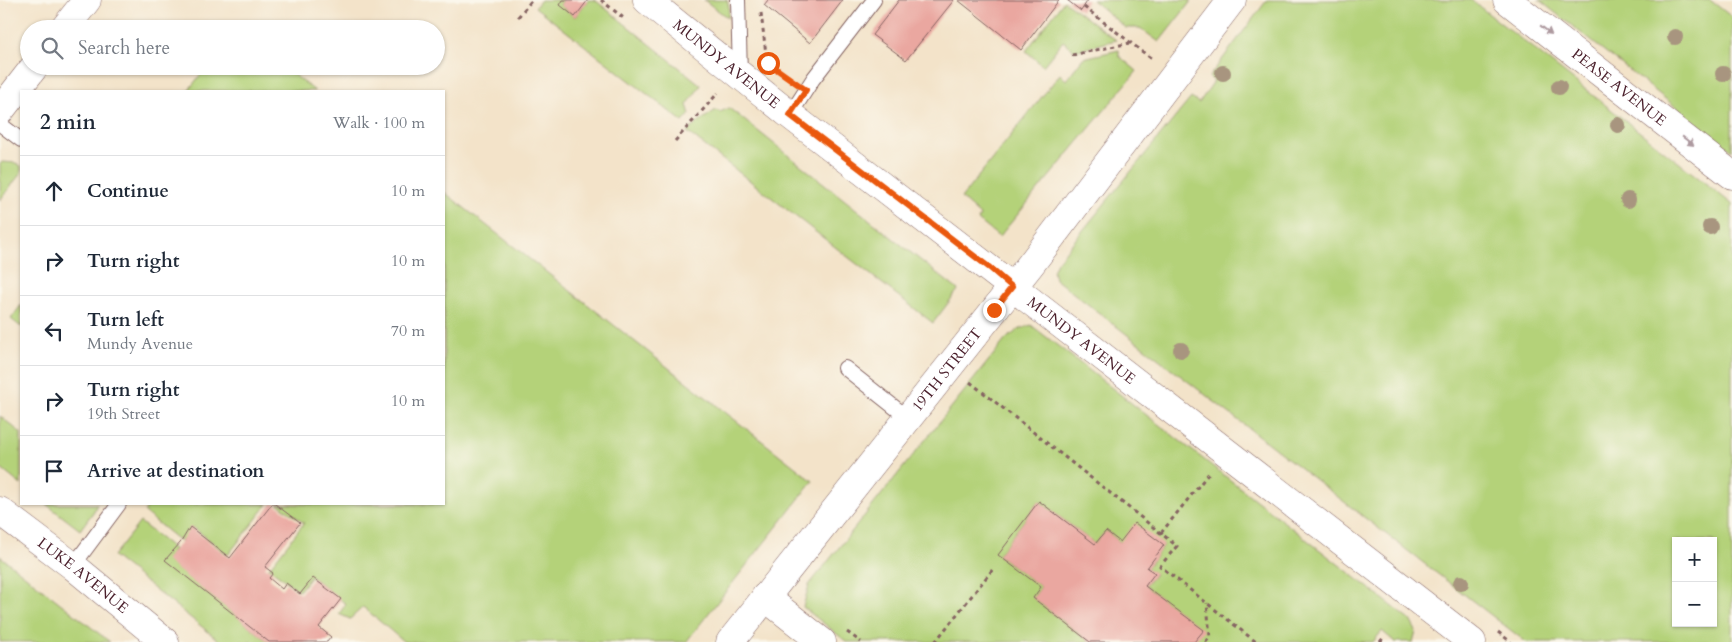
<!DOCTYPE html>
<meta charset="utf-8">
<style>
:root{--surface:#fff;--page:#f2f2f3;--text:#1f2937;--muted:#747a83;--line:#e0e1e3}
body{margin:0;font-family:Cardo,serif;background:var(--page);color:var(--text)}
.controls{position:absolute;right:15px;bottom:15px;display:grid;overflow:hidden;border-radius:0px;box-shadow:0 1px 4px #0004}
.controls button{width:45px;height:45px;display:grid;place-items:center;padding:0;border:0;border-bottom:1px solid var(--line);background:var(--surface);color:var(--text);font:25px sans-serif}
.stop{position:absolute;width:15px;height:15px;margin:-11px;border:4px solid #ea580c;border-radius:50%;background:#fff}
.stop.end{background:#ea580c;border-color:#fff;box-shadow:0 1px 5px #0008}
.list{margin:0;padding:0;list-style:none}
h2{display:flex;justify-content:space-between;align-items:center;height:65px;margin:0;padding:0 20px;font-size:21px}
h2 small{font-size:16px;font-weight:400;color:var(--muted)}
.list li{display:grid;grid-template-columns:32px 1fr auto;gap:15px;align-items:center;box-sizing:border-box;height:70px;padding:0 20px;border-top:1px solid var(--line)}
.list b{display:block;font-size:19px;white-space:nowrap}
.list p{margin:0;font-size:16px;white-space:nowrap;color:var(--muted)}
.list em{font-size:16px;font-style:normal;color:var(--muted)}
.icon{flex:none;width:28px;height:28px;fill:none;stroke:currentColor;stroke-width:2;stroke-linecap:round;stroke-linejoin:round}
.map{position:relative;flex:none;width:1732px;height:642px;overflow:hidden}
.search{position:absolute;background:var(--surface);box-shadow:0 1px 4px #0004;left:20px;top:20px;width:425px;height:55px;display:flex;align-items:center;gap:12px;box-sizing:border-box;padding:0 18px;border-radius:28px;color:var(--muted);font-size:19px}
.panel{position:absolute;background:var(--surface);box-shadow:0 1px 4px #0004;left:20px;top:90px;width:425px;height:415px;border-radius:0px}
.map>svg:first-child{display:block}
</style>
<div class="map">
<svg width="1732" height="642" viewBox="0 0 1732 642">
<rect width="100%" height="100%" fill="#fbf7ec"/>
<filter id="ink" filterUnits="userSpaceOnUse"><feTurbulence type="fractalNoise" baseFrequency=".02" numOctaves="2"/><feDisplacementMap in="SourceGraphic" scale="10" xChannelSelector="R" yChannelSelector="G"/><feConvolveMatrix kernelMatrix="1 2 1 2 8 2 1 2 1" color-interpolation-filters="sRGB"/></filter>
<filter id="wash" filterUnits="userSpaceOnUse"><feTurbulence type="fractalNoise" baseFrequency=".0096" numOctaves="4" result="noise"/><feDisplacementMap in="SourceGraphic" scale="20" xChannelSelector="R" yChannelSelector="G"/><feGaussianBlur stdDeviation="1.12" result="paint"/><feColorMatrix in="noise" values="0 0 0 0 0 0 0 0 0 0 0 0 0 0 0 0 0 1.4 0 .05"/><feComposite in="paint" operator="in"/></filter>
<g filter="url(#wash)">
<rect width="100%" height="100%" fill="#f3e3c9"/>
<path fill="#b4d279" stroke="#7f7852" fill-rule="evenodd" d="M541 0H563L560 5 575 17 588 0H595L701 85 687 105 690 114 683 122 535 7Z
M704 0H727L729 7 728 18Z
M1092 0H1192L1159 42 1140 28H1126Z
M1267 0H1471L1732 204V642H1526L1055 279 1053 271 1057 262 1191 98 1199 103 1214 81 1209 77ZM1676 541H1713V623H1676Z
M1539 0H1710L1732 17V151Z
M1064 1 1116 40 1075 51 1063 41 1043 66 1026 51Z
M1119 50V56L1137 71 999 237 978 220 980 215 961 198 1060 74 1066 80 1083 58Z
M207 66H283L315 91H188Z
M729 108 958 290 933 323 687 132 697 123 716 110 720 112Z
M2 162 16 163 21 166V173L0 200V164Z
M444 192 813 481 686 642H404L363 607 350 619 339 614 346 604 311 576 299 591 269 568 304 523 278 504H444Z
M21 305V327L11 319Z
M1031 325 1410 620 1416 631 1413 642H1395L1382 631 1373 642H1194L1203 630 1145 586 1155 574 1147 568 1164 545 1120 542 1106 531 1095 544 1039 501 998 555 1041 587 1033 598 1090 642H847L803 607 809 585 1006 339 1018 330Z
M0 416 21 433V485L0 468Z
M46 504H97L94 511 80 530Z
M150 504H268L228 555 193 527 181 542 144 512Z
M140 522 174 549 166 560 269 642H221L113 556Z
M0 556 110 642H0Z"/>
<g id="blocks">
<path fill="#eaa7a0" d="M563 0H588L575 17 560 5Z
M768 0H843L810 43 764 5Z
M899 0H954L906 60 872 35Z
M958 0H1059L1021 50Z
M1067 0H1088L1081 11Z
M1039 501 1095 544 1106 531 1120 542 1135 523 1164 545 1147 568 1155 573 1145 586 1204 630 1194 642H1090L1033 598 1041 587 998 555Z
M272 504H275L300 523 265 567 273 573 269 578 282 589 286 583 300 594 313 578 341 599 319 627 331 637 327 642H269L165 560 181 542 190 527 230 558Z"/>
</g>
</g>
<g filter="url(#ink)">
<use href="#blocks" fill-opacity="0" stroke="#856462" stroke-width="1"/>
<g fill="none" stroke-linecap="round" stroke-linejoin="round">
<g stroke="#856462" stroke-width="16">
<path id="service" d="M738 0 740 74
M790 115 813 79 874 0
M0 124 21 140
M845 368 908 418
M73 566 119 504"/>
</g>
<g stroke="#856462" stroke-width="29">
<g id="minor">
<path id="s1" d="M647 0 790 115 1472 642"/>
<path id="s2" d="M1507 0 1732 175"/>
<path d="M64 29 87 0"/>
<path d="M0 111 35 66"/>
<path id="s3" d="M0 511 73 566 165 642"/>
<path d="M765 597 822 642"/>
<path id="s4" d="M730 642 1031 264 1232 0"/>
</g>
</g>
<path stroke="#856462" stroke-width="3" stroke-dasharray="4 4" stroke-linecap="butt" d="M601 0 626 20
M1084 7 1152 59
M761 13 767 62
M518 17 532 0
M1072 55 1130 43
M675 141 718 93
M970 382 1177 546 1160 566 1256 642
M1161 533 1209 473
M847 632 861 642
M1498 632 1511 642
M935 642 993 569
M1206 642 1210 637 1207 603
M1380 642 1384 637"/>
<use href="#service" stroke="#fff" stroke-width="14"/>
<use href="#minor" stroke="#fff" stroke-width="28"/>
</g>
<g fill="#a8957f">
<circle cx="1675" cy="37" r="8"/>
<circle cx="1223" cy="73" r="8"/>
<circle cx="1723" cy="74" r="8"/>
<circle cx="1559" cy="87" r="8"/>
<circle cx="1618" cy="125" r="8"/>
<circle cx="1628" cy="200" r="8"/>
<circle cx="1710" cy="227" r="8"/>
<circle cx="1181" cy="350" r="8"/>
<circle cx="1461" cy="583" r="8"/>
</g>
<defs><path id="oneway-solid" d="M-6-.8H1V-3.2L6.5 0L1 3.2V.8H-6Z" transform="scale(1.25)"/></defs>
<g fill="#ae9aa0">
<use href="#oneway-solid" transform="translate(1546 30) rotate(38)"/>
<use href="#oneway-solid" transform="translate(1688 141) rotate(38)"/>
</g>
</g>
<g fill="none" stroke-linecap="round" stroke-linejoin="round" filter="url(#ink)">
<path stroke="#ea580c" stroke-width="6" d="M768 63 806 90 790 115 990 268 1012 287 994 310"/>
</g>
<g text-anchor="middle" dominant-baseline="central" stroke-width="4.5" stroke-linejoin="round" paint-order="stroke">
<g font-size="15" fill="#4a1f2b" stroke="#fbf7ec">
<text stroke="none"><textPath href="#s1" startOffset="102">MUNDY AVENUE</textPath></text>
<text stroke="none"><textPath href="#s2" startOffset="142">PEASE AVENUE</textPath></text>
<text stroke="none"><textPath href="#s1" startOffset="552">MUNDY AVENUE</textPath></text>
<text stroke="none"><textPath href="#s4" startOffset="348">19TH STREET</textPath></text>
<text stroke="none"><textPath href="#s3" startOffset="105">LUKE AVENUE</textPath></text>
</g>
</g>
</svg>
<div class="controls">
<button>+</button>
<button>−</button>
</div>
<div class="stop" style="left:768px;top:63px"></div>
<div class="stop end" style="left:994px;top:310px"></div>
<div class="search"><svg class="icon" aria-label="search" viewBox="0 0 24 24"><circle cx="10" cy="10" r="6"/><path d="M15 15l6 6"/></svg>Search here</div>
<section class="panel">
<h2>2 min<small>Walk · 100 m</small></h2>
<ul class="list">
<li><svg class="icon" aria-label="ahead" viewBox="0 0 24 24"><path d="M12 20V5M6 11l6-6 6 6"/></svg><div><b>Continue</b></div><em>10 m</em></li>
<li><svg class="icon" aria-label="right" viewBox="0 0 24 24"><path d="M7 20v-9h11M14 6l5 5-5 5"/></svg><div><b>Turn right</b></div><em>10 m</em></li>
<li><svg class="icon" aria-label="left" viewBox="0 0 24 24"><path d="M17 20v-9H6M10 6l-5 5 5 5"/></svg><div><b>Turn left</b><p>Mundy Avenue</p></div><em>70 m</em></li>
<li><svg class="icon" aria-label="right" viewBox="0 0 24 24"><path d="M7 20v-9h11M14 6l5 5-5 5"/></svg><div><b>Turn right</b><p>19th Street</p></div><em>10 m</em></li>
<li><svg class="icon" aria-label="arrive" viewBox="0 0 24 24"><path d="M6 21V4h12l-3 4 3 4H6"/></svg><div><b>Arrive at destination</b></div></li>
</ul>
</section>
</div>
